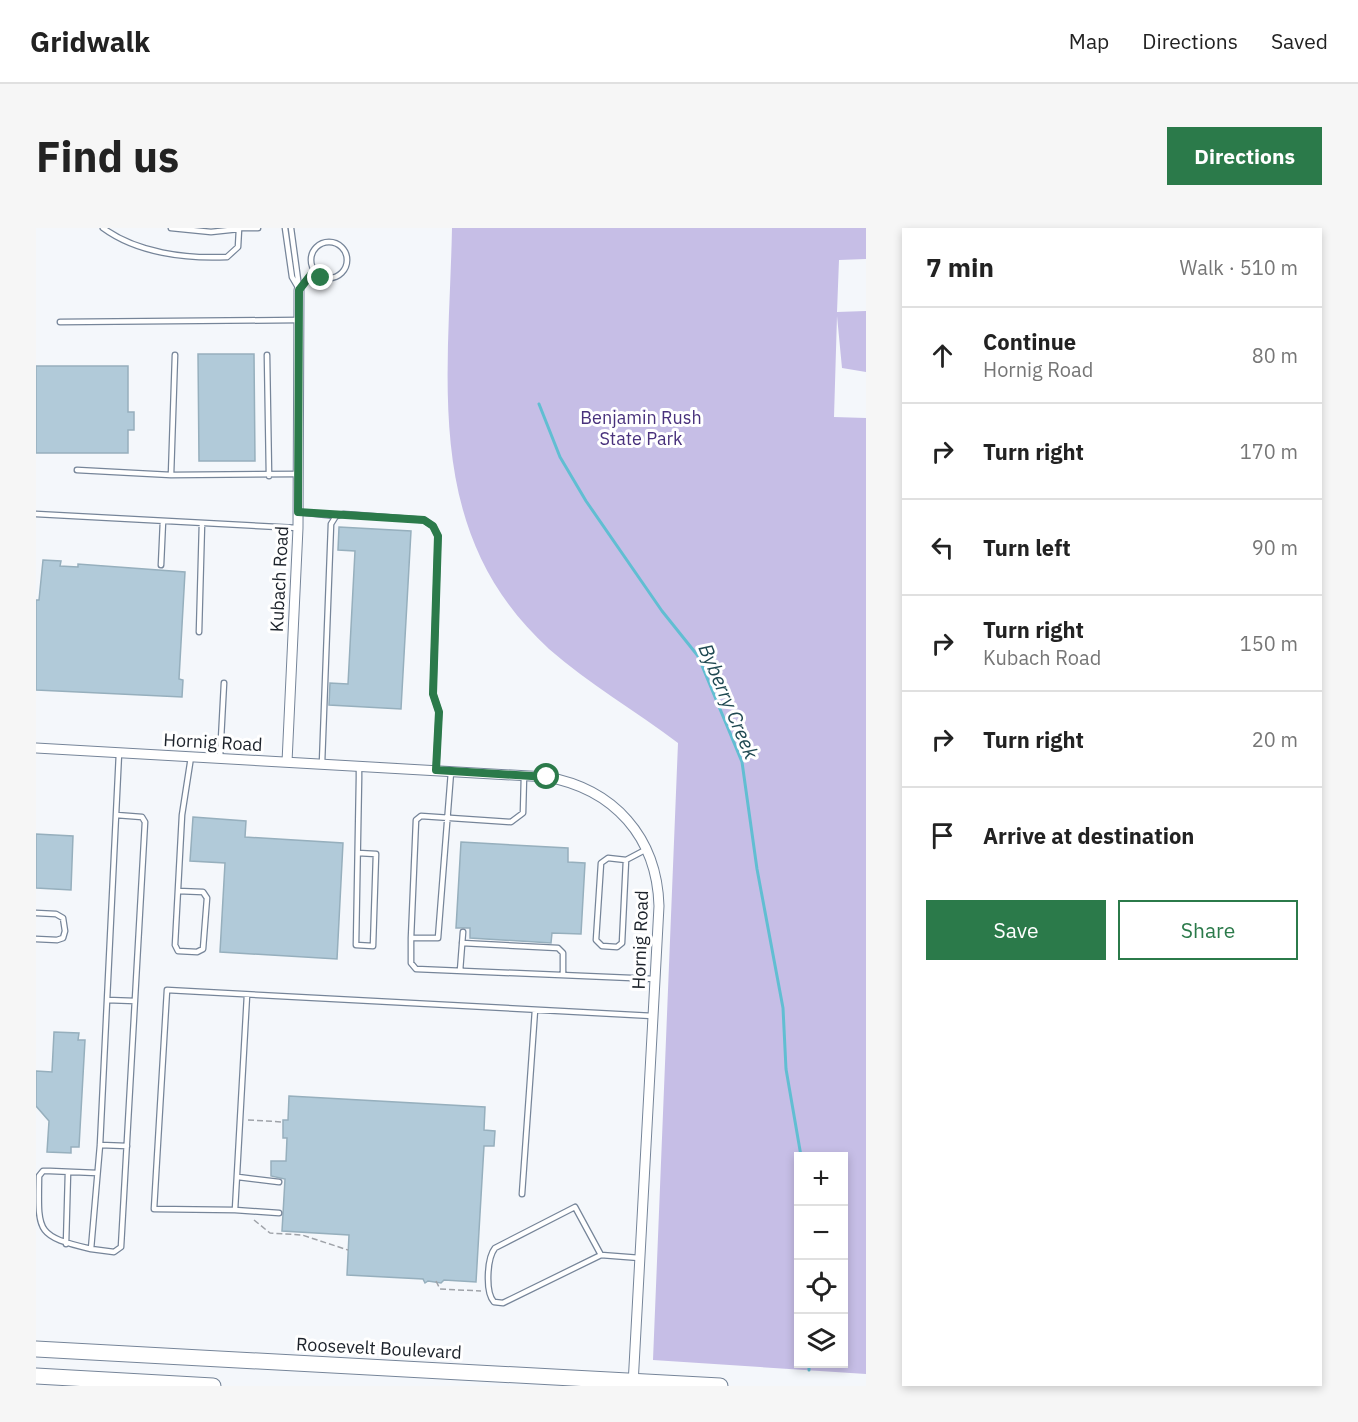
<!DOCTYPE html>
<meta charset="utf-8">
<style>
:root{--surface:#fff;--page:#f6f6f6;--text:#222;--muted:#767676;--line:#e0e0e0;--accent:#2b7a4a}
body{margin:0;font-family:"IBM Plex Sans",sans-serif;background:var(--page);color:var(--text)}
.controls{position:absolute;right:18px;bottom:18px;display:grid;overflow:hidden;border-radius:0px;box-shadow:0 3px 9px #0003}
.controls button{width:54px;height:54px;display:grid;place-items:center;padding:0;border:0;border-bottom:2px solid var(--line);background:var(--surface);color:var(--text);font:30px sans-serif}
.stop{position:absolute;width:18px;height:18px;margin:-14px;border:4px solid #2b7a4a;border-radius:50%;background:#fff}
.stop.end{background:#2b7a4a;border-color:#fff;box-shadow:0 2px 6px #0008}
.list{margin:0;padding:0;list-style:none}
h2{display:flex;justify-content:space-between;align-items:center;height:78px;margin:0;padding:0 24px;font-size:26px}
h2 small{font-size:20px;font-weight:400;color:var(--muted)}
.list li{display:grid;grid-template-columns:39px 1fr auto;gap:18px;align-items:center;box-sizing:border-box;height:96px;padding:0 24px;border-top:2px solid var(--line)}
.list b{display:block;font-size:22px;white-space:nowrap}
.list p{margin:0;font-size:20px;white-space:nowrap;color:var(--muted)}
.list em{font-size:20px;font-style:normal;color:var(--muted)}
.actions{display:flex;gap:12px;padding:18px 24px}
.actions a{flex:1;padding:14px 0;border:2px solid var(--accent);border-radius:0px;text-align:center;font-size:21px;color:var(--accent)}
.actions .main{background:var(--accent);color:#fff}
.icon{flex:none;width:33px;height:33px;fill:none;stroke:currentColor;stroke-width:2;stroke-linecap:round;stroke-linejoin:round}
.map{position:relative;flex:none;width:830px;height:1158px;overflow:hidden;border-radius:0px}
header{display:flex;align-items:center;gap:36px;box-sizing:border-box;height:84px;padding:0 30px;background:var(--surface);border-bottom:2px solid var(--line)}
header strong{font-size:28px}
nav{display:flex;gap:33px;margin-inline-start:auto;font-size:21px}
.intro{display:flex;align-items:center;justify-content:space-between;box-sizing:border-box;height:144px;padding:0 36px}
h1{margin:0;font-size:42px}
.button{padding:15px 27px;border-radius:0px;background:var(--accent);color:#fff;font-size:21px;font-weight:700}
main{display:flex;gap:36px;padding:0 36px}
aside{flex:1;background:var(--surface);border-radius:0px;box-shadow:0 3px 9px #0003}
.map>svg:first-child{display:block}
</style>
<header>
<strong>Gridwalk</strong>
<nav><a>Map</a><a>Directions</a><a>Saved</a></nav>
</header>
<div class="intro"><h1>Find us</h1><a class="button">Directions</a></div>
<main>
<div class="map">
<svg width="830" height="1158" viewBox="0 0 830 1158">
<rect width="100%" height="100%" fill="#f4f7fb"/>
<path fill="#c6bee6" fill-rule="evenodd" d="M416 0H830V31L803 32 801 84 830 83V144L806 140 801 88 798 189 830 190V1146L617 1132 642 515C600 483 553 456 513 421 386 305 413 154 416 0ZM762 928H808V1136H762Z"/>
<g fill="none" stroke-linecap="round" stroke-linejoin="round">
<path stroke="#61bed2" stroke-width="3" d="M503 176 524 229 550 273 626 383 662 428 706 534 721 641 747 780 750 841 765 928
M773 1142V1136"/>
</g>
<path fill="#b1cad9" stroke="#96afbd" stroke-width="1.5" d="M162 126H218L219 233H163Z
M0 138H92V184H98V202H92V225H0Z
M303 299 375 303 365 481 293 477 294 455 312 456 319 323 302 322Z
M7 332 25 333 24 338 42 339V336L149 344 143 451 147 452 146 469 0 462V372H3Z
M157 589 210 593 209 609 307 615 301 731 184 724 189 635 154 633Z
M0 606 37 608 35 662 0 660Z
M425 614 532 620V634L549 635 545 706 516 705 515 715 434 710V700H420Z
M18 804 43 805 42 812H49L43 919H35V925L11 924 13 893 0 878V843L16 844Z
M253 868 449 879 448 902 459 903 458 918H448L440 1054 408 1052 405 1055 392 1053 389 1055 387 1051 311 1047 313 1007 246 1003 249 951 235 948V933H250L251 910H247V892H252Z"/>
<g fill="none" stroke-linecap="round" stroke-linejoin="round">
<g stroke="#768599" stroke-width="7">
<path id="service" d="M67 0C101 25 150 31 191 29L202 19 203 1 175 4 135 0
M205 0H222
M249 0 256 49 263 61
M255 0 263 59
M275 32a18 18 0 1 1 36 0a18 18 0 1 1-36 0Z
M263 62 277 44
M24 94 263 92
M231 127 233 248
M41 242 135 247 263 246
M135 247 139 127
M262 284 300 288
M0 286 262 300
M125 337 127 293
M163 404 166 295
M184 530 188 455
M286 535 295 296 300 288 308 286 388 292 397 298 402 308 397 466 403 484 400 542
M415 544 402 710H375V735L380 741 619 751
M80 587 106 589 109 594 85 1019 78 1024 55 1021 64 917 83 525
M322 625 340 626 337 718 320 717 323 550V538
M590 632 572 630 565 635 560 712 566 718 581 719 586 715 590 632 609 622
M142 663 167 664 171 670 167 721 161 724 142 723 139 717 146 587 155 529
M0 685 20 686 27 690 29 703 27 710 21 712 0 711
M375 710 380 592 385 588 475 594 487 585 488 548
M426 715 522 720 527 725V747
M424 743 427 704
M211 767 199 982 118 981 131 762 617 788
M71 772 99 773
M64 917 91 918
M202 949 243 954
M486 966 499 782
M199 982 243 985
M30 1016 32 944
M55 1021C0 1008 2 1005 3 948L7 943H14L61 945
M565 1027 539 979 459 1020C451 1030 449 1064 458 1074L467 1075 565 1027 604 1030"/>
</g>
<g stroke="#768599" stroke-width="11">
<path id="minor" d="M0 520 511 549C578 561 621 609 623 678L597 1157
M251 534 262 300 263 62"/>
</g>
<g stroke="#768599" stroke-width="17">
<path id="trunk" d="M0 1121 684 1158
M0 1148 177 1158"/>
</g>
<path stroke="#9fa3a9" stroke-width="1.5" stroke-dasharray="6 3" stroke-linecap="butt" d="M212 892 247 894
M218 992 234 1005 266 1007 312 1022
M400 1053 404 1061 445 1063"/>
<use href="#service" stroke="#fff" stroke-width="4.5"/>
<use href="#minor" stroke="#fff" stroke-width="9"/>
<use href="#trunk" stroke="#fff" stroke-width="15"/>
</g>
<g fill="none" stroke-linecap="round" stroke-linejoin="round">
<path stroke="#2b7a4a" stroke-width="8" d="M285 50 277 44 263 62 262 284 388 292 397 298 402 308 397 466 403 484 400 542 511 549"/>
</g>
<g text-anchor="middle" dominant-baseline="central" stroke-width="6" stroke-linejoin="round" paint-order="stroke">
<g font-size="18" fill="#48317c" stroke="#fff">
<text x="605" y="189">Benjamin Rush<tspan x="605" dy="21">State Park</tspan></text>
</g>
<g font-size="18" fill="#1c222a" stroke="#fff">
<text transform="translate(243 351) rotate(-87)">Kubach Road</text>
<text transform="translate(177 514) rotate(3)">Hornig Road</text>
<text transform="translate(604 712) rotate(-88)">Hornig Road</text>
<text transform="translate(343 1120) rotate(3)">Roosevelt Boulevard</text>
</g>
<g font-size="20" font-style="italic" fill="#1f4952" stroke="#fff">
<text transform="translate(693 473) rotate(67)">Byberry Creek</text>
</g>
</g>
</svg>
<div class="controls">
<button>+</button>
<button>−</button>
<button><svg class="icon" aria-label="locate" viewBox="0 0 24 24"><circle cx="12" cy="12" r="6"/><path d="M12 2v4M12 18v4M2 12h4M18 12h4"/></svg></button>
<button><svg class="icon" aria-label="layers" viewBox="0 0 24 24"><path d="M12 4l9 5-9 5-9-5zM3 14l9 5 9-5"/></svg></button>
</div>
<div class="stop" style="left:511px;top:549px"></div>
<div class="stop end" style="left:285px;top:50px"></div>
</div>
<aside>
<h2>7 min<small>Walk · 510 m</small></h2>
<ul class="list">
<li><svg class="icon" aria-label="ahead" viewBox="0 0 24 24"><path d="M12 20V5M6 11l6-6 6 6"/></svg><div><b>Continue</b><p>Hornig Road</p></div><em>80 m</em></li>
<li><svg class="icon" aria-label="right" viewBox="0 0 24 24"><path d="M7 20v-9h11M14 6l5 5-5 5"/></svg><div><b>Turn right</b></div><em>170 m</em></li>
<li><svg class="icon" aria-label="left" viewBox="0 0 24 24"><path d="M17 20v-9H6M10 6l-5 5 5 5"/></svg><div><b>Turn left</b></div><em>90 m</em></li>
<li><svg class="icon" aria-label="right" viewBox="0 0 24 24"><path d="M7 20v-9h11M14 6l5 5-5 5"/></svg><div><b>Turn right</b><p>Kubach Road</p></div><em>150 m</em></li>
<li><svg class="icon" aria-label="right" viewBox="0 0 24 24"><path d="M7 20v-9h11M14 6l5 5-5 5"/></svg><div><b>Turn right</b></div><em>20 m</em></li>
<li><svg class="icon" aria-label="arrive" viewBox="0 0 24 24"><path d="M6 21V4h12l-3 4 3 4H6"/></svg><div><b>Arrive at destination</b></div></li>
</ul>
<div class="actions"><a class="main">Save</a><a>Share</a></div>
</aside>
</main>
